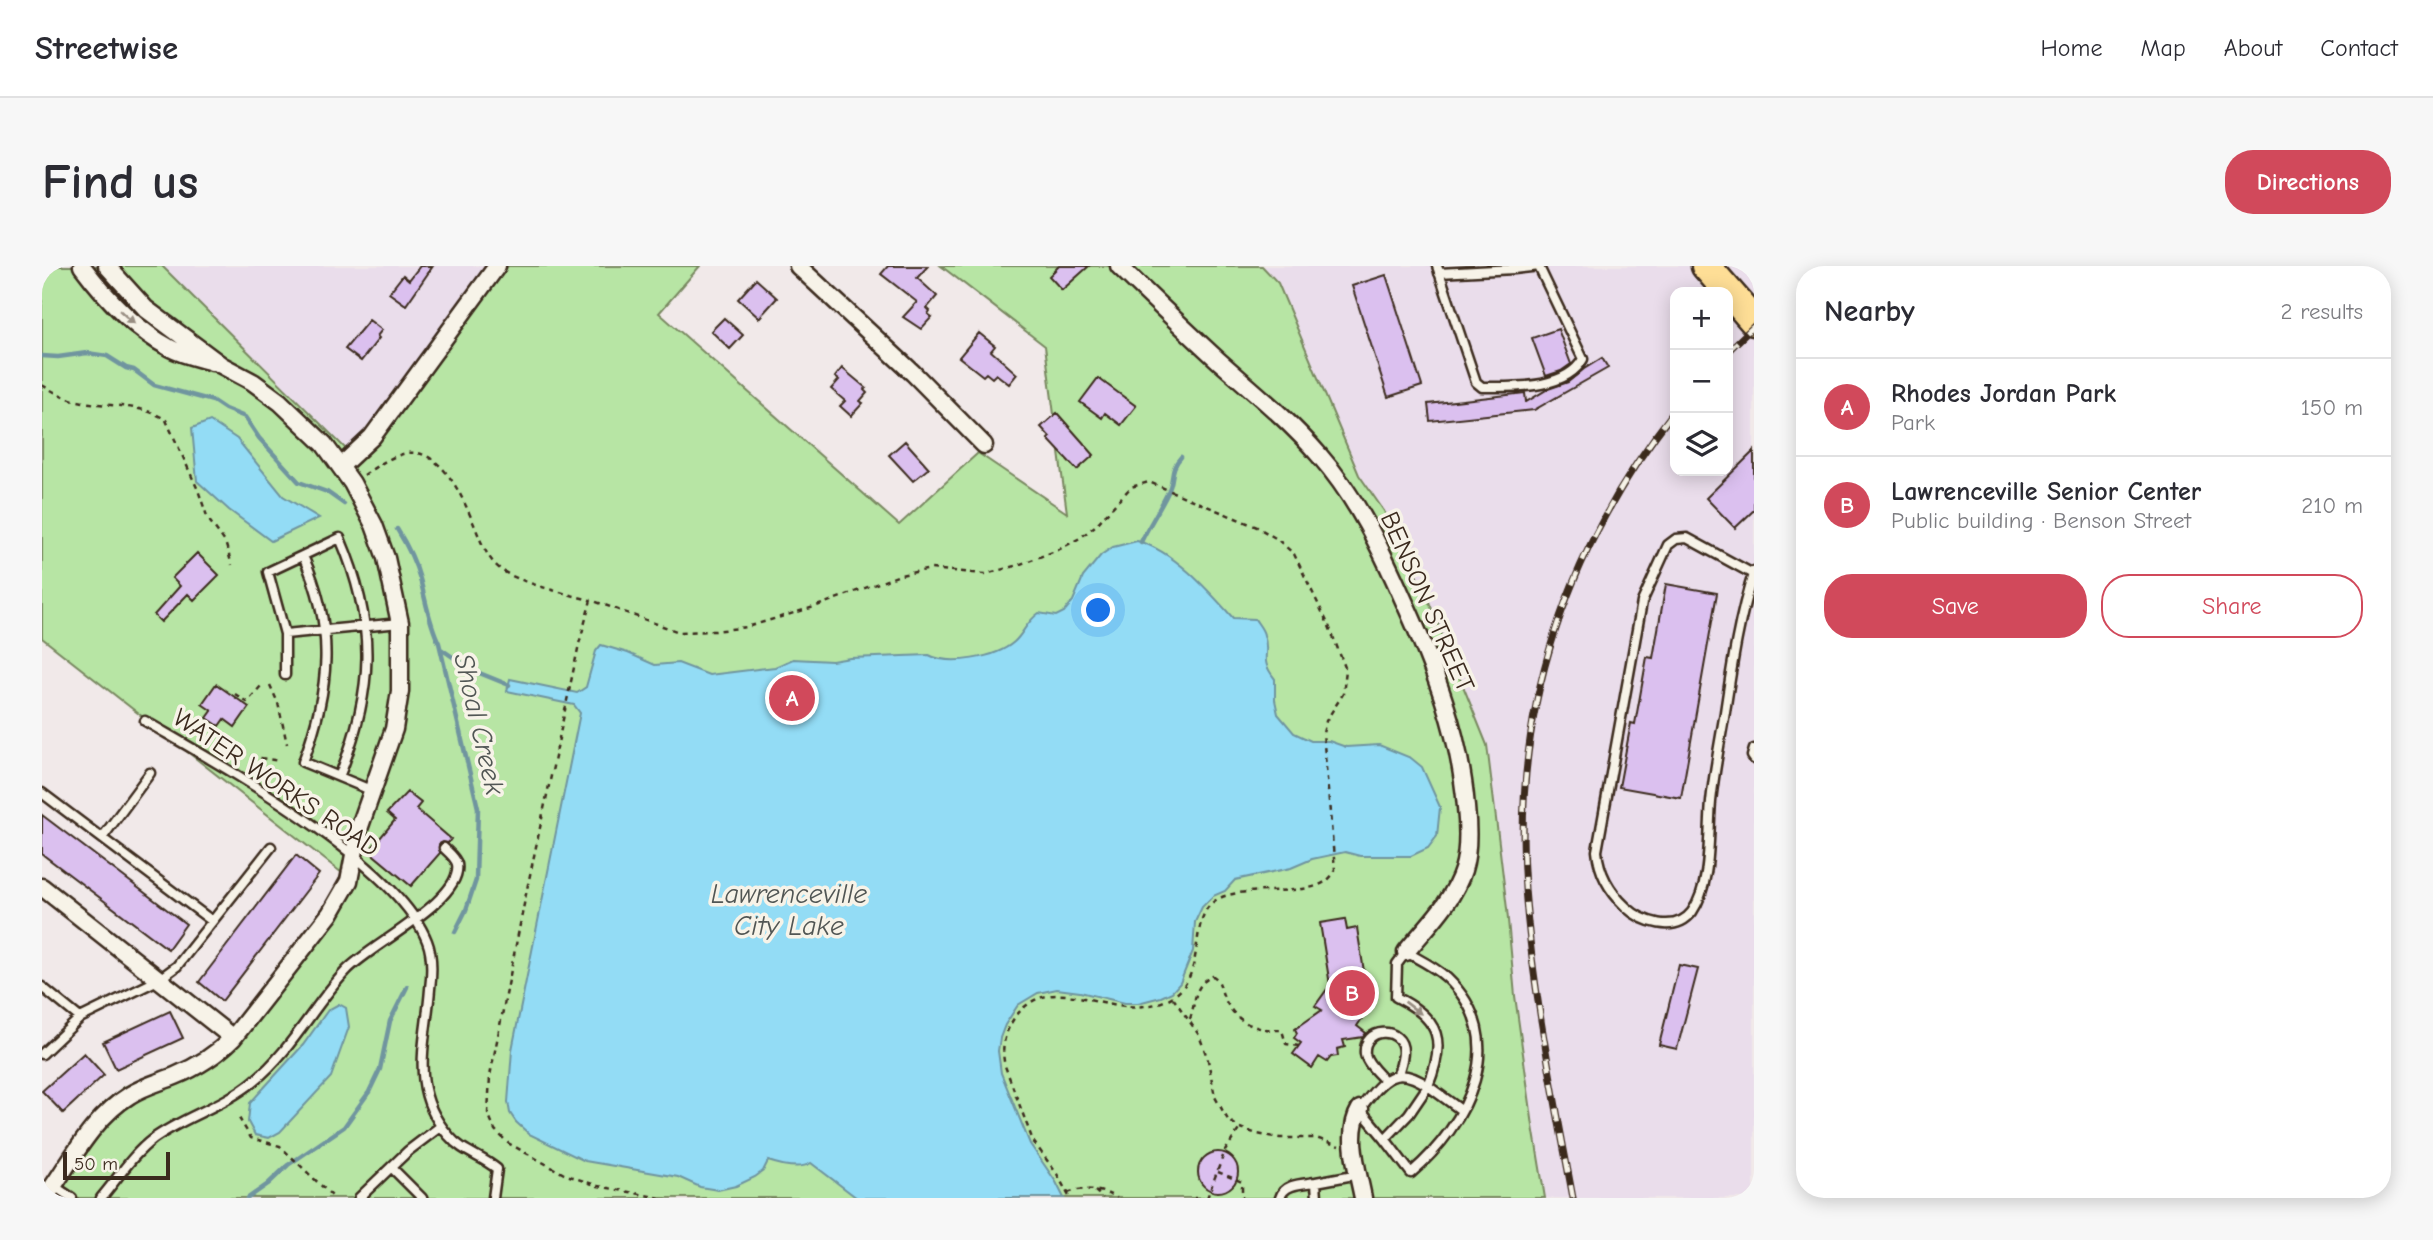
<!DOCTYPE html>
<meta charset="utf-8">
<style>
:root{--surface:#fff;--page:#f7f7f7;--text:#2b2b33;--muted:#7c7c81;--line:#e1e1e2;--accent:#d1495b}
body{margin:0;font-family:"Comic Neue",sans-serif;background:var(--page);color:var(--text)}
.controls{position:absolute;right:21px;top:21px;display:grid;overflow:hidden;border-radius:14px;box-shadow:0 4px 18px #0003}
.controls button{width:63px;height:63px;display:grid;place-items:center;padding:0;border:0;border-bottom:2px solid var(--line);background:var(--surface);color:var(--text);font:35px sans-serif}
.scale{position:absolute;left:21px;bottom:18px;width:107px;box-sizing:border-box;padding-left:7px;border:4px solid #3b2a1e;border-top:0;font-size:19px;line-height:24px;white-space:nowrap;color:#3b2a1e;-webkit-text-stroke:5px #f7f3e8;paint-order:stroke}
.you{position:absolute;left:1057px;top:345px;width:24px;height:24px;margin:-18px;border:5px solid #fff;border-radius:50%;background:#1a73e8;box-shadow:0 0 0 10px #1a73e833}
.badge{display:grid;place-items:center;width:46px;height:46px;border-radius:50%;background:var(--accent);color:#fff;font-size:23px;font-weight:700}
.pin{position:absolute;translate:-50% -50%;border:4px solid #fff;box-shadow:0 2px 7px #0006}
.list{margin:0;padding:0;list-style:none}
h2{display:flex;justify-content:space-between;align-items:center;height:91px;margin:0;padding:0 28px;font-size:30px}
h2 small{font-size:23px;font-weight:400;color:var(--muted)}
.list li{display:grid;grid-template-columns:46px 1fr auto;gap:21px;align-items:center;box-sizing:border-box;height:98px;padding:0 28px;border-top:2px solid var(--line)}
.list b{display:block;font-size:26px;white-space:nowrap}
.list p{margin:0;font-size:23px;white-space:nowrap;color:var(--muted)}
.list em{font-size:23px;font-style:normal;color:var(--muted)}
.actions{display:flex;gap:14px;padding:21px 28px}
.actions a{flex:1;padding:16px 0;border:2px solid var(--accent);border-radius:28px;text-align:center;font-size:24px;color:var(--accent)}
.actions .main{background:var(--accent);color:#fff}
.icon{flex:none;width:38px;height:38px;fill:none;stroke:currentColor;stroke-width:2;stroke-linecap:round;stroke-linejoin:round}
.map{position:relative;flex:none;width:1712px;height:932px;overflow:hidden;border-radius:28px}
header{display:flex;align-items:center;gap:42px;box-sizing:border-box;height:98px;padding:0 35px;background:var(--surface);border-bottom:2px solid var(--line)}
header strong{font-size:33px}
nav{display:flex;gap:38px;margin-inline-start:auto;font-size:24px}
.intro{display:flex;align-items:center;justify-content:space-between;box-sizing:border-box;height:168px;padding:0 42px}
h1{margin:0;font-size:49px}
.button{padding:18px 32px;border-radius:28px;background:var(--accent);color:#fff;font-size:24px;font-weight:700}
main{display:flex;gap:42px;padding:0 42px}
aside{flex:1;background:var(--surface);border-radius:28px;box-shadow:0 4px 18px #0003}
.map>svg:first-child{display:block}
</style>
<header>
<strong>Streetwise</strong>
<nav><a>Home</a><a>Map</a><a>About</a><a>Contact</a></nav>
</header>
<div class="intro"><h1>Find us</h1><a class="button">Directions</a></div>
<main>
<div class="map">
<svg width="1712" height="932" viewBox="0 0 1712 932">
<rect width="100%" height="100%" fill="#f1e9e9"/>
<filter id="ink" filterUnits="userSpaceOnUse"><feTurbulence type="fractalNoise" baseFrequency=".0143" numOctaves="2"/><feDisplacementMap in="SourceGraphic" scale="14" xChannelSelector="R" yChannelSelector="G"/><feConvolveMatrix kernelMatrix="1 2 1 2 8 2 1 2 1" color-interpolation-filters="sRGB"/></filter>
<g filter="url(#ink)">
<path fill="#eaddeb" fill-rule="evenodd" d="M120 0H446L335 154 312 181 302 182Z
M1142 0H1712V932H1503L1491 860 1473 730 1465 643 1445 479 1385 331 1342 245ZM1633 26H1686V205H1633Z"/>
<path fill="#b7e5a4" stroke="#798861" stroke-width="2" d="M12 0H120L317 196 466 0H658L617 47 857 259 936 187 1025 247 1003 80 899 0H1220L1236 17 1317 209 1342 245 1385 331 1445 479 1465 643 1473 730 1491 860 1503 932H0L45 857 63 836 82 821 143 797 169 781 187 765 214 735 290 631 300 607 0 372V14Z"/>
<path fill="#93dcf5" stroke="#70959f" stroke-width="2" d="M168 155 195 173 241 230 277 252 229 275 187 244 155 215 150 162Z
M1095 275C1131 284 1167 325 1191 352L1213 353C1216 358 1221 363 1222 369 1229 389 1216 392 1233 413V434L1236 448 1252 467 1269 475H1287L1304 481 1337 479 1369 492 1380 501 1398 541 1395 570 1386 582 1369 590H1318L1303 586 1270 593 1249 602 1193 614 1183 625 1171 630 1160 641 1153 656 1151 685 1138 717 1130 726 1119 731 1096 737H1083L1038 726 1015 723 996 727 976 739 963 759 958 772 956 785 959 807 988 878 1014 916 1022 932H815L769 897C758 904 738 899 726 895L721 905 713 911 694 920 676 924 658 921 636 911 543 895 487 868 474 856 468 847 466 836 470 784 538 447 532 439 465 425 468 413 535 427 544 421 554 385 559 379 586 387 613 399 636 397 667 409 733 401 751 393 790 395 808 392 887 389C907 400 954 392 972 376 982 367 984 356 997 347L1014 350 1022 346 1031 335 1041 311 1059 289 1071 281Z
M297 738 304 742 307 761 289 811 238 866 227 872 213 869 206 856 208 837 261 779 286 744Z"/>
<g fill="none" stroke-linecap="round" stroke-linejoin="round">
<path stroke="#70959f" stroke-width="4.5" d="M0 90 16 91 45 87 65 90 84 102 92 104 112 119 171 135 183 143 203 151 217 172 257 216 285 226 302 238
M355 263C365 279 373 295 378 313 384 335 387 357 397 377L436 542 434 614 424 644 413 666
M1099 276C1107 259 1118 243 1126 226 1133 212 1127 204 1139 191
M399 383 430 404 467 419
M206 932 226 918 246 899 302 861 327 826 338 803 348 755 365 721"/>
</g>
<path fill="#dbc0ef" stroke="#3b2a1e" stroke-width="2" d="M378 0H391L364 39 347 27 361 9 367 14Z
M846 0H886L875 12 895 30 885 42 888 45 886 48 890 51 879 63 861 51 875 36 839 8Z
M1017 0H1047L1020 24 1007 10Z
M1344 9 1380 120 1346 131 1310 20Z
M714 13 735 32 717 52 696 33Z
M682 52 701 69 688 83 669 65Z
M327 54 340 64 335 70 337 72 319 95 303 83Z
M1516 63 1529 98 1519 105 1504 110 1490 72Z
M937 67 953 80 949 85 975 108 967 118 954 108 950 112 944 107 941 110 917 91Z
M1560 92 1566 102 1492 144 1388 155 1386 138 1483 127 1484 136 1506 123 1526 116 1542 103Z
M800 102 824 122 822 124 825 127 818 135 821 137 809 150 798 140 803 135 789 123 797 114 793 111Z
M1056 112 1094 140 1079 159 1063 147 1060 152 1038 136Z
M1015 147 1052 189 1035 204 1006 173 1008 171 999 161Z
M863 175 887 202 871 215 847 189Z
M1712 185V244L1693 262 1664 232Z
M155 287 177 309 152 334 146 328 119 356 112 349 138 320 130 312Z
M1624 318 1675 327 1639 532 1577 521 1589 457 1593 458 1605 391 1611 392Z
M174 418 207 441 193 461 182 453 177 460 165 452 170 445 160 438Z
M365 526 379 537 374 543 409 573 406 577 401 576 397 578 398 587 369 620 327 585 353 554 345 547Z
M0 549 144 658 126 683 0 588Z
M254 589 277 608 180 735 157 716Z
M1303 653 1305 664 1315 662 1325 724 1334 731 1315 760 1324 767 1321 771 1301 774 1303 781 1295 783 1296 790 1289 791 1285 796 1277 791 1270 802 1251 788 1259 777 1252 772 1255 767 1253 763 1280 744 1273 740 1288 719 1278 657Z
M1637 699 1656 703 1635 783 1617 779Z
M128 745 141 772 74 803 61 776Z
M42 787 62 809 21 847 0 825Z
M1156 906a20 20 0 1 1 40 0a20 20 0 1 1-40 0Z"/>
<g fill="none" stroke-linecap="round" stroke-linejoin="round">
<g stroke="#3b2a1e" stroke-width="13">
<path id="lane" d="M1395 0 1434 116 1440 121C1470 121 1524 124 1541 93L1497 1
M1471 0 1472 3 1498 0
M1397 7 1472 3
M261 290C294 362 288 424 261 496L331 525
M1711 308 1645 272 1634 273 1626 279 1600 336 1555 585C1557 608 1567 625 1584 641 1600 656 1633 668 1650 646 1670 617 1666 569 1669 536 1672 506 1678 476 1683 446 1690 399 1697 351 1712 305
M243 368 358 357
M243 409V368L226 306 298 272C335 358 332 425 297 511
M103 455C178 499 354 595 385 675 391 690 390 707 388 723 384 777 366 823 407 870 420 886 440 890 455 903L451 932
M1712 483 1710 490 1712 493
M0 527 170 655
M60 572 108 507
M0 721 38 752
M0 788 38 752 116 714 135 700 229 581
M1343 815C1337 808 1325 798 1323 788 1320 761 1361 759 1361 786 1361 793 1358 801 1356 808
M1343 873 1318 843C1340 815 1352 796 1386 820L1367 848 1343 873 1369 907C1426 858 1470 774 1405 712 1393 701 1378 694 1364 686L1355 698 1354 731C1399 753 1404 776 1386 820L1419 844
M349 901 380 932
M12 920 30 932
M59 932C76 912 90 889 111 873 143 850 182 840 212 815 250 784 271 740 304 705 326 680 422 634 415 598 413 591 407 587 402 582
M317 932 366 885 399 860
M1238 932C1242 917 1261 918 1274 916
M1275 932 1274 916 1317 908"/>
</g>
<g stroke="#3b2a1e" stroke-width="21">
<path id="street" d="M40 0C64 32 92 63 128 82 141 89 157 92 170 96
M756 0 871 107 942 179
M1077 0C1110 32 1143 64 1177 95 1211 125 1247 154 1277 189 1315 232 1339 283 1362 335 1392 401 1418 467 1424 541 1426 561 1427 585 1421 604 1411 636 1384 661 1364 686
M299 200 330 171 455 0
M0 621 191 772
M1318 843C1303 868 1316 905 1321 932
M3 932C28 897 50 852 88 829 102 820 118 816 133 810 155 801 174 789 191 772L288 648 307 615 317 563 352 463 358 425V357L344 292 332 259 310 217 282 178 238 136 211 116 179 99 104 43 65 0"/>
</g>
<g stroke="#3b2a1e" stroke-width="33">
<path id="highway" d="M1664 0 1712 55"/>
</g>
<path stroke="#3b2a1e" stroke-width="2.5" stroke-dasharray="5 5" stroke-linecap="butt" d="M0 119C12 126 23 132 36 135 64 141 100 137 124 154L156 224 166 253 183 276 190 299
M322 209C335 200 349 190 365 187 399 182 420 230 431 256 438 272 443 290 457 302 473 316 526 328 548 334
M228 419 236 437 245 478
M193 428 205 436 219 420
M192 479 211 491 238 495
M1131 732 1157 769 1166 794 1173 831 1186 854 1198 862 1215 868 1238 872H1274L1297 880
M1148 753C1154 736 1151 718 1171 710 1179 715 1178 722 1181 729 1192 756 1213 765 1240 764L1244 778 1257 780
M197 852 209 872 238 880 290 930
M1176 906 1200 916V932
M1053 925 1061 932
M1026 927C1042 920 1060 924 1075 932
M619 932 556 920 522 908 466 877 453 864 446 847 448 810 485 623 537 378 549 334 637 366 673 365 705 361 772 341 858 309 889 303 943 308 973 300 1016 284 1038 272 1053 260 1089 221 1107 216 1215 261 1235 273 1252 288 1287 360 1304 404 1301 428 1284 455 1281 467 1293 604C1279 638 1206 615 1174 634 1143 653 1169 714 1124 734 1070 760 1011 696 971 754 962 768 959 784 963 800L991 875 1015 908 1028 932
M1152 932H1163
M1165 932 1183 885 1198 862"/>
<use href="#lane" stroke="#f7f3e8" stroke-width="8"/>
<use href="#street" stroke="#f7f3e8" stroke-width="16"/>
<use href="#highway" stroke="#fede96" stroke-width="28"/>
<g stroke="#3b2a1e" stroke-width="7">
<path id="rail" d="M1686 85 1712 60
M1531 932C1512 829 1491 727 1483 623 1470 443 1523 285 1633 144"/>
</g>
<use href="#rail" stroke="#f7f3e8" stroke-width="4.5" stroke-dasharray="13" stroke-linecap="butt"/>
</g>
<defs><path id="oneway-solid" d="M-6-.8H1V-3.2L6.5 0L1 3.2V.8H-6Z" transform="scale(1.75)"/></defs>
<g fill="#998e83">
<use href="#oneway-solid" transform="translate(85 51) rotate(42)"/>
<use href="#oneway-solid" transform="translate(1371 742) rotate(37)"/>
</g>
</g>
<g text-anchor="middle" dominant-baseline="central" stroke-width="7" stroke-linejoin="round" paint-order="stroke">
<g font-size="26" fill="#3b2a1e" stroke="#f7f3e8">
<text transform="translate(1385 336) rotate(66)">BENSON STREET</text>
<text transform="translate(234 517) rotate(34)">WATER WORKS ROAD</text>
</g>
<g font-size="28" font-style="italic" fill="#515654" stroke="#f7f3e8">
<text transform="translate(437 458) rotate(77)">Shoal Creek</text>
<text x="747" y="628">Lawrenceville<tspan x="747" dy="32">City Lake</tspan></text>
</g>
</g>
</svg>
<div class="controls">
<button>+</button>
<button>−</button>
<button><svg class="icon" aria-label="layers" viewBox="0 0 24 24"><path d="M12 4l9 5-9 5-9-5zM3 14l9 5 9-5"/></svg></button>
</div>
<div class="scale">50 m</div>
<div class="you"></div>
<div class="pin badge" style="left:750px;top:432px">A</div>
<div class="pin badge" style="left:1310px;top:727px">B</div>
</div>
<aside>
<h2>Nearby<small>2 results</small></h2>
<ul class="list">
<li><span class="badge">A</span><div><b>Rhodes Jordan Park</b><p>Park</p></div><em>150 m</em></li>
<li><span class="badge">B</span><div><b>Lawrenceville Senior Center</b><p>Public building · Benson Street</p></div><em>210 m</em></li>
</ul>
<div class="actions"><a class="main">Save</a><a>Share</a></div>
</aside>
</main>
